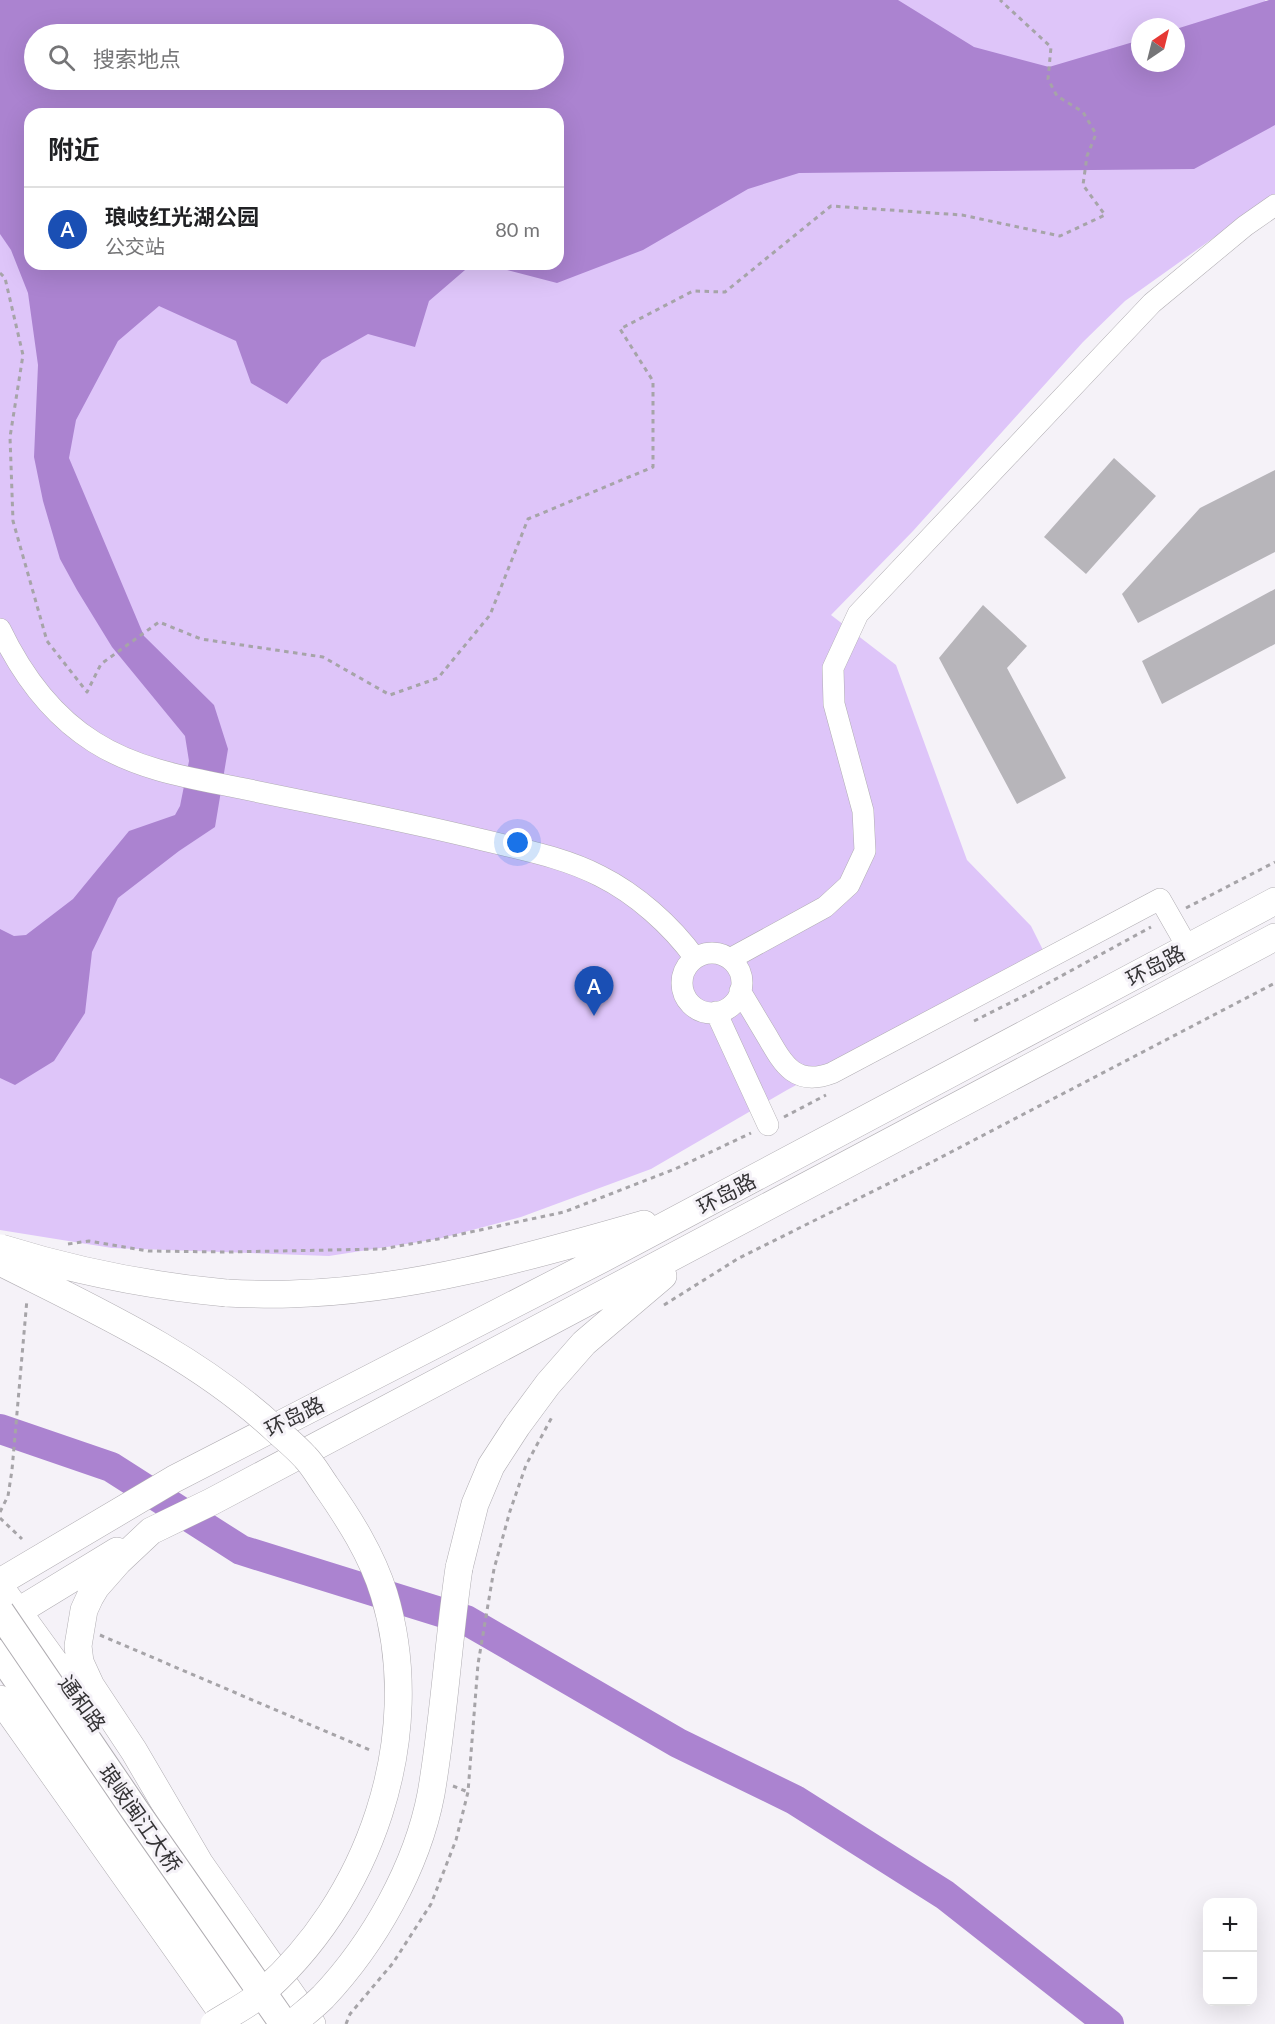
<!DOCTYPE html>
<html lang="zh">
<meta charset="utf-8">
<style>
:root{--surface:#fff;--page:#f6f6f6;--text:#202124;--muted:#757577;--line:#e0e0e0;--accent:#0b8043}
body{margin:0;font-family:Lato,"Noto Sans SC",sans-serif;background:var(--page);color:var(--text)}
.controls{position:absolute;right:18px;bottom:18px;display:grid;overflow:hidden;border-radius:12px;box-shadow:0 6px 24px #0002}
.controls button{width:54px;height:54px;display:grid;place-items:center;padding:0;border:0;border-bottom:2px solid var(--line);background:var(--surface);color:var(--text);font:30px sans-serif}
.compass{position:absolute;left:1131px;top:18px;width:54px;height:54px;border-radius:50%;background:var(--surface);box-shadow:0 6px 24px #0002;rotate:35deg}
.you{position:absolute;left:518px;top:843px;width:21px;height:21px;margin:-15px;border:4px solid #fff;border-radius:50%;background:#1a73e8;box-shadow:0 0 0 9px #1a73e833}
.badge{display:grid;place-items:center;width:39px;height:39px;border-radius:50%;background:var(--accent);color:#fff;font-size:20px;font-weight:700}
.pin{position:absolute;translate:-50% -50px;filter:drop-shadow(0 2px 3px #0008)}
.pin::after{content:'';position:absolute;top:32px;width:21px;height:18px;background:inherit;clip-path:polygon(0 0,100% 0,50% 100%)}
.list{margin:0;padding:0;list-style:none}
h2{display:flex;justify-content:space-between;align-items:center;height:78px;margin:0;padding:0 24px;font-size:26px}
h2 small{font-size:20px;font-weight:400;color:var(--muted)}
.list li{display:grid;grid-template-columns:39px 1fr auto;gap:18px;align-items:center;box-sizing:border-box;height:84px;padding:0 24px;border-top:2px solid var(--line)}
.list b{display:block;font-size:22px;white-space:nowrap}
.list p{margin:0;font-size:20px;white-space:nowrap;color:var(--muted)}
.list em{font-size:20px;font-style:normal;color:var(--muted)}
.icon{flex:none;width:33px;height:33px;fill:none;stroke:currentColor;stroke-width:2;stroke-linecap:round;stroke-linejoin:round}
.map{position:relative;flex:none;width:1275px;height:2024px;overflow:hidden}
.search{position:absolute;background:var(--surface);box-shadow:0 6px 24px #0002;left:24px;top:24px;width:540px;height:66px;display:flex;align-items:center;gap:15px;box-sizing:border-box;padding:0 21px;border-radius:33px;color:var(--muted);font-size:22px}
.panel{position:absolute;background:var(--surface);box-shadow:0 6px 24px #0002;left:24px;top:108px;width:540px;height:162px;border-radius:18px}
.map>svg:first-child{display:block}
</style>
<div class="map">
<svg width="1275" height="2024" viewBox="0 0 1275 2024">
<rect width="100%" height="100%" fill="#f5f2f8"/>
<path fill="#dec5f9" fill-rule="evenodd" d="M0 0H1265L1275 13V194L1125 301 1083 342 913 531 831 615 896 665 967 860 1031 926 1044 952 787 1090 651 1169 521 1217 438 1239 329 1256 112 1248 0 1230ZM1140 27H1176V63H1140ZM34 34H554V80H34ZM30 114H558V264H30Z"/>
<path fill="#ab83d0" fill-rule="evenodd" d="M0 0H898L974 47 1049 67 1140 40V63H1176V29L1269 0H1275V125L1194 169 799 173 748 189 643 250 557 283 484 264H558V114H30V264H472L429 301 415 347 368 334 322 360 287 404 251 383 236 341 159 306 118 341 76 420 69 458 144 636 214 705 228 749 215 827 179 851 118 898 92 952 85 1013 54 1061 15 1085 0 1078V929L14 936 26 935 73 899 129 831 175 815 180 806 189 761 185 736 112 647 77 590 60 559 43 501 34 457 38 365 28 293 11 250 0 234ZM34 34H554V80H34Z"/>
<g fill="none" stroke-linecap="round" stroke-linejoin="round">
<path stroke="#ab83d0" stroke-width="30" d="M0 1429 111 1467 241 1550 466 1620 678 1743 795 1800 945 1895 1109 2024"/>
</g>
<path fill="#b7b5ba" d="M1114 458 1156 496 1086 574 1044 537Z
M1275 470V552L1138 623 1122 594 1200 508Z
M1275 589V644L1162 704 1142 661Z
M983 605 1027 646 1007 668 1066 778 1017 804 939 658Z"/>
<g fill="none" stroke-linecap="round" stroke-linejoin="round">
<g stroke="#b0adb2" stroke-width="22">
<path id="tertiary" d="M0 629C22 675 51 715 94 742 138 770 190 778 240 788 321 805 403 820 483 840 523 850 563 857 600 876 636 894 671 925 695 958
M682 983a30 30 0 1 1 60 0a30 30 0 1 1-60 0Z
M730 959 825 907 849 885 865 851 863 811 834 704 833 668 858 614 1152 303 1245 226 1275 205
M740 991C749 1006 758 1021 767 1036 783 1064 795 1087 832 1073L1160 899 1188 948
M716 1012 768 1125"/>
</g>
<g stroke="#b0adb2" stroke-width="28">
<path id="primary" d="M226 1293C247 1294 269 1295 290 1294 411 1291 529 1257 644 1224
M459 1568 475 1504 491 1466 517 1426 548 1384 584 1343 663 1276
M0 1582 174 1479 602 1259 1275 901
M0 1587 87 1707
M4 1620 117 1551
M0 1699 230 2024
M189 1848 312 2024
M199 1862 134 1751 91 1686 80 1662 78 1646 84 1610 90 1597 96 1587 118 1562 151 1531 211 1502 1275 937"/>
</g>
<g stroke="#b0adb2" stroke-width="30">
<path id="trunk" d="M0 1654 256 2024"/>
</g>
<path stroke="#a6a4a8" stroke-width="3" stroke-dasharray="4.5 4.5" stroke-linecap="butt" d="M0 273 5 278 23 355 10 437 13 521 47 641 87 692 101 664 159 622 201 639 323 657 390 695 438 678 490 615 528 519 653 467V381L620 329 693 291 725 292 831 206 962 215 1060 236 1105 215 1083 185 1087 156 1096 134 1083 112 1057 96 1048 79 1051 47 1000 0
M1186 908 1275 862
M974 1021 1030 993 1151 927
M784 1117 826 1095
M68 1244 89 1241 148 1251 227 1252 382 1249 438 1239 564 1212 675 1169 751 1133
M664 1305 739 1258 930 1163 1275 983
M0 1512 8 1496 12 1470 27 1299
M0 1518 22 1539
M100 1635 372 1751
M453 1786 468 1792
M346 2024 350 2014 393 1963 431 1904 456 1840 468 1792 478 1664 494 1569 510 1511 526 1465 552 1417"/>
<use href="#tertiary" stroke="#fff" stroke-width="21"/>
<use href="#primary" stroke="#fff" stroke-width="27"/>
<use href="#trunk" stroke="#fff" stroke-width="28"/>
<g stroke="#b0adb2" stroke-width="28" stroke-linecap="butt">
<path id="primary-bridge" d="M1 1248C75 1271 149 1286 226 1293
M0 1262C95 1310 195 1355 275 1429 285 1438 296 1447 305 1457 313 1465 319 1476 326 1486 349 1519 372 1555 384 1594 427 1736 370 1902 257 1997 244 2007 228 2015 214 2024
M292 2024C302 2015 313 2007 323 1997 374 1943 417 1867 431 1794 444 1719 448 1643 459 1568"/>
</g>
<g stroke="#b0adb2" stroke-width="30" stroke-linecap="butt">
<path id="trunk-bridge" d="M0 1612 136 1812 284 2024"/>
</g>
<use href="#primary-bridge" stroke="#fff" stroke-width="27"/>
<use href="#trunk-bridge" stroke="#fff" stroke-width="28"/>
</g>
<g text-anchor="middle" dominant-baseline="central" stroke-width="6" stroke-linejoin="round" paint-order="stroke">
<g font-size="21" fill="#353436" stroke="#f5f2f8">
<text transform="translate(1155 965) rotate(-28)">环岛路</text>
<text transform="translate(726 1193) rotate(-28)">环岛路</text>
<text transform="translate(294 1416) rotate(-27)">环岛路</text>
<text transform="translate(83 1703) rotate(54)">通和路</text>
<text transform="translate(141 1818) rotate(55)">琅岐闽江大桥</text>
</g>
</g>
</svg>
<div class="controls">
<button>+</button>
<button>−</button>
</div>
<svg class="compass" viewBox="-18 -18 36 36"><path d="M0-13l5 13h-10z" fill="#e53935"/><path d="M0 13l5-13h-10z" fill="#757577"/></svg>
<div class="you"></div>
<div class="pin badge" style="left:594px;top:1016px;background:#1a4fb4">A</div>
<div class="search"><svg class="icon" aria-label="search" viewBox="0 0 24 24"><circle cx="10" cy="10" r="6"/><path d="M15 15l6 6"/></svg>搜索地点</div>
<section class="panel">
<h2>附近<small></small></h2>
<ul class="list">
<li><span class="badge" style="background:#1a4fb4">A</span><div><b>琅岐红光湖公园</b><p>公交站</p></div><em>80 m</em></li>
</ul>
</section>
</div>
